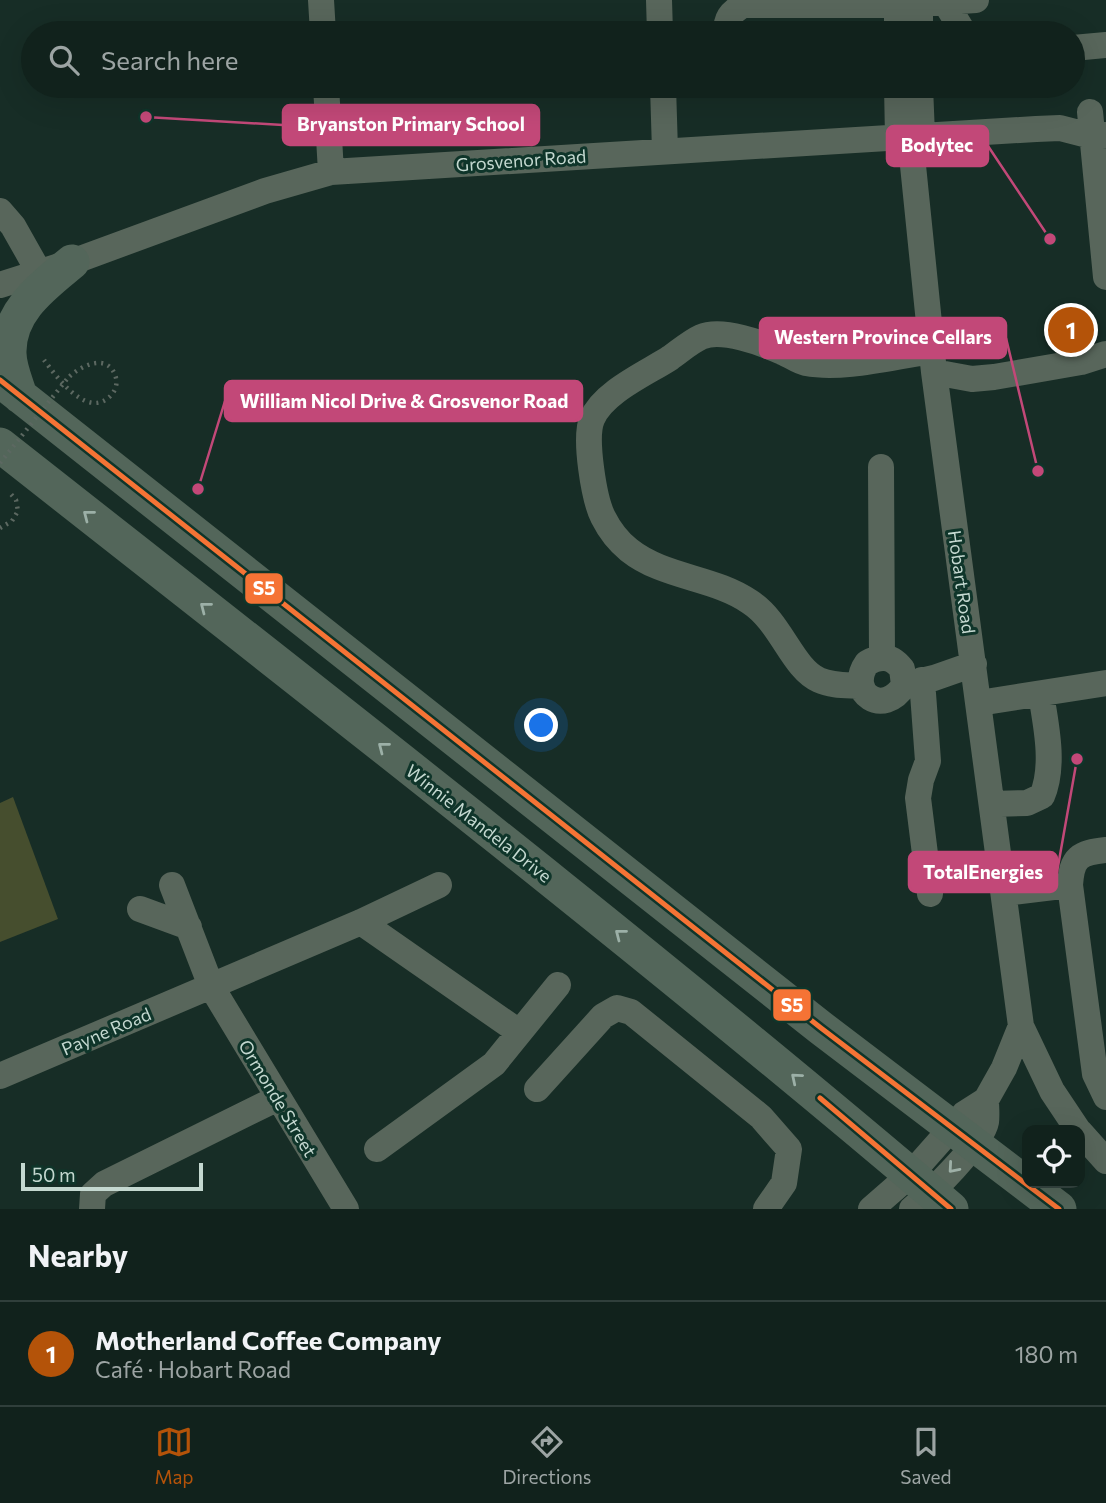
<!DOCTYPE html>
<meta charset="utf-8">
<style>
:root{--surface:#11221c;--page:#1e2f29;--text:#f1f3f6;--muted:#9ca4a3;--line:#303f3b;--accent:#b45309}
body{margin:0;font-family:Commissioner,sans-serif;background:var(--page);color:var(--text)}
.controls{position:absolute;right:21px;bottom:21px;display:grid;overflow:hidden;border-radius:14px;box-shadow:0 7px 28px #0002}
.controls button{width:63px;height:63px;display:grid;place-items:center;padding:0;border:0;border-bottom:2px solid var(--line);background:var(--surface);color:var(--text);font:35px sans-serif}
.scale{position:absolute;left:21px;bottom:18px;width:182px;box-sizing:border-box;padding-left:7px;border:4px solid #c4d8d0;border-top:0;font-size:19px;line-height:24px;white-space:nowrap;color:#c4d8d0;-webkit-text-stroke:5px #0f352a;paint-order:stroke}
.you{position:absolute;left:542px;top:726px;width:24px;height:24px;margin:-18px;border:5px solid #fff;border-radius:50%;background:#1a73e8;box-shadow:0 0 0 10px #1a73e833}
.badge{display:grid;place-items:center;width:46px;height:46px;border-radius:50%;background:var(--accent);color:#fff;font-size:23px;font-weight:700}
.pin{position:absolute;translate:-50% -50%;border:4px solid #fff;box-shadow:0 2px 7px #0006}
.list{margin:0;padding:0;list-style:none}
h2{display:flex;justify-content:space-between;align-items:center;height:91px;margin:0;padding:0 28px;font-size:30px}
h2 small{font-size:23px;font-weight:400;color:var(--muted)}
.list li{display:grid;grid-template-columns:46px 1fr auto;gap:21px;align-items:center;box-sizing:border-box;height:105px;padding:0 28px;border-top:2px solid var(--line)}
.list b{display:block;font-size:26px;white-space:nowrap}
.list p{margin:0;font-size:23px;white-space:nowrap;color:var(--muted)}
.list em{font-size:23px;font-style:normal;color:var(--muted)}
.icon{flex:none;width:38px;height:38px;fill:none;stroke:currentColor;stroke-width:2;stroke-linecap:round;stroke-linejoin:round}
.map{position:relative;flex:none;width:1106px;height:1209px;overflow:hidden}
.search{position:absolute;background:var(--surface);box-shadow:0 7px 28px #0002;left:21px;right:21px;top:21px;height:77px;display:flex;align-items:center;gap:18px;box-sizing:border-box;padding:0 24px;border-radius:38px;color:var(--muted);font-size:26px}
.sheet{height:196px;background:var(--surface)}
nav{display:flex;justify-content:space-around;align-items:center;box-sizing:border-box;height:98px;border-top:2px solid var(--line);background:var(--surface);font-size:19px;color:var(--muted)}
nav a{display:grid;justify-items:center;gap:4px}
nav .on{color:var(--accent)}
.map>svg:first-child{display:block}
</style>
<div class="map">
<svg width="1106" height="1209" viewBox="0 0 1106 1209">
<rect width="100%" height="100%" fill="#172d26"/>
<path fill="#464e2e" d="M13 797 58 919 0 942V803Z"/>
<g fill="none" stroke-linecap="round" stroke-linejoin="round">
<path stroke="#5c6861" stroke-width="4.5" stroke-dasharray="2 5" stroke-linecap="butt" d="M44 360C56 376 85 417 108 398 114 394 118 385 116 378 109 351 79 366 67 379
M0 528 12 521 18 511 16 500 10 493"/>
<path stroke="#58665b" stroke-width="26" d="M321 0 323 33
M659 0 660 33
M920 2V33
M945 2 964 33
M897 5V33
M726 33C726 18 730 13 743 5H897L976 0
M1073 48 1106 45
M326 86 331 172
M663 86 665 151
M897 86 898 137
M920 86 922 135
M1090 112 1106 277
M910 136 934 372 1021 1026 1052 1091 1078 1130
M0 211 13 226 39 272
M0 285 72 262 265 191 331 172 1036 129 1060 128 1091 136 1106 135
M934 372 972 379 994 377 1081 362 1106 354
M881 467 882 657
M922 680 928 761 921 780 918 798 930 894
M904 685 902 669C892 656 881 655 867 663 846 693 884 718 904 685L934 678 974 664
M861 686C847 685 832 686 819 680 792 668 781 622 750 602 714 577 664 578 629 550 619 542 609 529 603 517 594 499 584 438 592 419 603 392 647 373 670 358 680 351 690 342 701 337 722 328 762 343 782 352 790 355 797 361 806 363 844 370 894 356 932 351
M979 703 1106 683
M992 804 1027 803 1042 796C1055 766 1046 725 1041 694
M1106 850C1079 853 1072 857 1070 885L1095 1074 1106 1097
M172 885 211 986 346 1209
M1004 893 1070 885
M140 909 189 927
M361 922 519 1032
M0 1076 361 922 439 885
M537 1089 603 1016 617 1008 631 1012 761 1117 789 1149 784 1183 766 1209
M1080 1132 1106 1161
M377 1149 494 1064 558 985
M92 1209 93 1194 104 1184 278 1098
M871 1209 910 1175 964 1114 986 1100 1004 1068 1021 1026
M912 1209C930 1194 982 1144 986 1122 987 1115 986 1107 986 1100"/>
<path stroke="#53665a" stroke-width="35" d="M0 380 821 1028 1059 1209
M20 396C16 383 9 367 9 353 8 311 43 286 72 262
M0 445C320 697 641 945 951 1209"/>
<path stroke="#5c6861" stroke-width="4.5" stroke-dasharray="2 5" stroke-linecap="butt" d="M0 463 67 379"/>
<g stroke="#0f352a" stroke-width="10">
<path id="bus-1" d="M0 380 821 1028 1059 1209
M820 1098 951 1209"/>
</g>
<use href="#bus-1" stroke="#f57335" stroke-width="5"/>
</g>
<defs><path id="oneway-chevron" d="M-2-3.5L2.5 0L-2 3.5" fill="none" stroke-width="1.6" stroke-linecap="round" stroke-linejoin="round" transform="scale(1.75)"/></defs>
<g stroke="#9cb0a7">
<use href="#oneway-chevron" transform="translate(88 515) rotate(-142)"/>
<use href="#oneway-chevron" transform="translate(205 607) rotate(-142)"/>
<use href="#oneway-chevron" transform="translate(383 747) rotate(-142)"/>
<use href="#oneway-chevron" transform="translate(620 934) rotate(-142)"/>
<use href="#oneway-chevron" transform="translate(796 1078) rotate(-140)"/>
</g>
<use stroke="#9eb0a7" href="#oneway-chevron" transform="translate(953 1168) rotate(131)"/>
<g text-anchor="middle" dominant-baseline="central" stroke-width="6" stroke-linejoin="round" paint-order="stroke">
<g font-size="18" fill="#c4d8d0" stroke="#0f352a">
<text transform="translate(521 160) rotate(-4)">Grosvenor Road</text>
<text transform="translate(962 582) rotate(82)">Hobart Road</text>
<text transform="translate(479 823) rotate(38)">Winnie Mandela Drive</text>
<text transform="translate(106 1031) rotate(-23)">Payne Road</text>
<text transform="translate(278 1098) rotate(59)">Ormonde Street</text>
</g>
</g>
<path fill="none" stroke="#c24878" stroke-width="2.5" d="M146 117L283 125M1050 239L988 146M1038 471L1006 338M198 489L225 401M1077 759L1057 872"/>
<g fill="#c24878" stroke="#0f352a" stroke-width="2.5">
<circle cx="146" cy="117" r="7"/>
<circle cx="1050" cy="239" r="7"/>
<circle cx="1038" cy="471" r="7"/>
<circle cx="198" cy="489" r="7"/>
<circle cx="1077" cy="759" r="7"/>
</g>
<g fill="#c24878" stroke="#c24878" stroke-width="2.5">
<rect x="283" y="105" width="256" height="40" rx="7"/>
<rect x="887" y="126" width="101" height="40" rx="7"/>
<rect x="760" y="318" width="246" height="40" rx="7"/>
<rect x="225" y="381" width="357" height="40" rx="7"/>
<rect x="909" y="852" width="148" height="40" rx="7"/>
</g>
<g font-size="19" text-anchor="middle" font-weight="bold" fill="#fff">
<text x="411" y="131">Bryanston Primary School</text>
<text x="937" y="152">Bodytec</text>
<text x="883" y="344">Western Province Cellars</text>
<text x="404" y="408">William Nicol Drive &amp; Grosvenor Road</text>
<text x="983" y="879">TotalEnergies</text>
</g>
<g stroke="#0f352a" stroke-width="2.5">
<rect x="244" y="572" width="40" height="33" rx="7" fill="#f57335"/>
<rect x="772" y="988" width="40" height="34" rx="7" fill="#f57335"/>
</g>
<g font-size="19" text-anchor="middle" font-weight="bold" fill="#fff">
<text x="264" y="595">S5</text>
<text x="792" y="1012">S5</text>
</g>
</svg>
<div class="controls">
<button><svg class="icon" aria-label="locate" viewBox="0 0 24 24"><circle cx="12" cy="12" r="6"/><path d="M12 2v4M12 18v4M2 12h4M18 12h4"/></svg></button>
</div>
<div class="scale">50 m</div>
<div class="you"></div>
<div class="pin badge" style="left:1071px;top:330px">1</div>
<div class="search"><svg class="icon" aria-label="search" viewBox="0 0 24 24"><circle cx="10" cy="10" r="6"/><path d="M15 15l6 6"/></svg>Search here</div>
</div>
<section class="sheet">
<h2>Nearby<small></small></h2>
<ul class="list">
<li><span class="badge">1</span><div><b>Motherland Coffee Company</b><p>Café · Hobart Road</p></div><em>180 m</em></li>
</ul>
</section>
<nav>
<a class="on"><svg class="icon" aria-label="map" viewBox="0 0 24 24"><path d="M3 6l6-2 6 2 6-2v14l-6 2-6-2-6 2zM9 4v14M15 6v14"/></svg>Map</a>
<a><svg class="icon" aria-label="directions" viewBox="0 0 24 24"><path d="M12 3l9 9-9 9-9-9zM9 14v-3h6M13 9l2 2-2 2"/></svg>Directions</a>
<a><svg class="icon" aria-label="saved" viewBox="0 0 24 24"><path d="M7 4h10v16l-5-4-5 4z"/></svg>Saved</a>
</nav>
